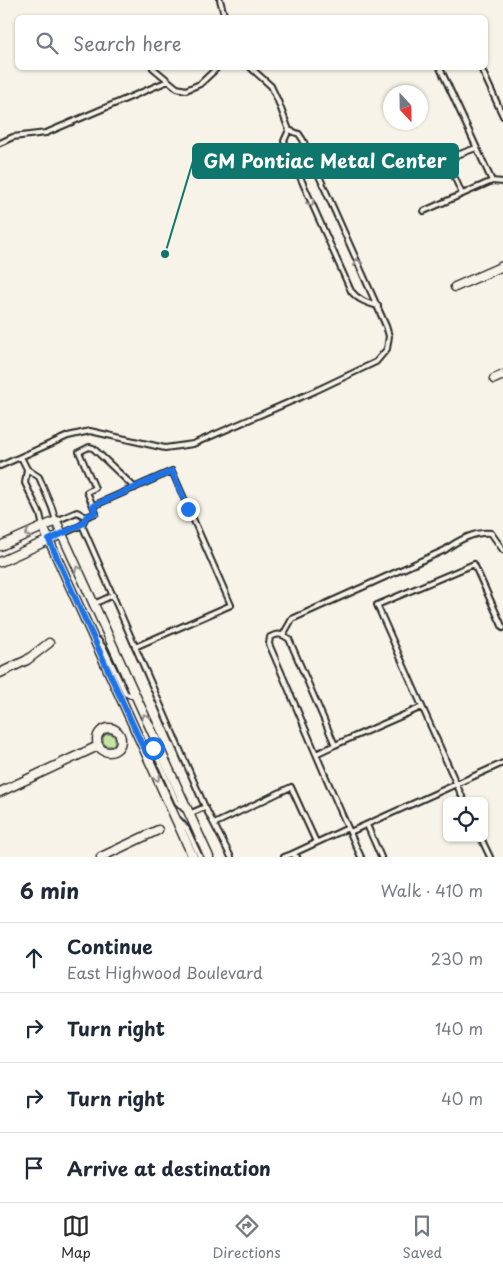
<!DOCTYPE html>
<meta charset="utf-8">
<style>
:root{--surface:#fff;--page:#f2f2f3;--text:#1f2937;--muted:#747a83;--line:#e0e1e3;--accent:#2b2b2b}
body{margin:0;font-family:"Playpen Sans",sans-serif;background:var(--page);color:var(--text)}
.controls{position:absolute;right:15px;bottom:15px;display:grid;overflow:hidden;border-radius:8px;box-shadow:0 1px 4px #0004}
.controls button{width:45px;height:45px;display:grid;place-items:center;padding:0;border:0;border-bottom:1px solid var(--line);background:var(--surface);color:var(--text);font:25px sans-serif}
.compass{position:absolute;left:383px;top:85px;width:45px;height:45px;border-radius:50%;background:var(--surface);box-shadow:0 1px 4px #0004;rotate:158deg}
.stop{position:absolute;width:15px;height:15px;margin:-11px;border:4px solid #1a73e8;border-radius:50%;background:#fff}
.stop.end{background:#1a73e8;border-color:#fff;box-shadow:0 1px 5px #0008}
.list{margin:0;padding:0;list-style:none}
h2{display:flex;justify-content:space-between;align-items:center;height:65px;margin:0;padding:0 20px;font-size:21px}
h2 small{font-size:16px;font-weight:400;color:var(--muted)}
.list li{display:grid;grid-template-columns:32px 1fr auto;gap:15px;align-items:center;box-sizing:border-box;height:70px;padding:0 20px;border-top:1px solid var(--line)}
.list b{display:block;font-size:19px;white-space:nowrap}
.list p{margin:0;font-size:16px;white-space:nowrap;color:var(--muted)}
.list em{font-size:16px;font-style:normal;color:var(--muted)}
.icon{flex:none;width:28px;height:28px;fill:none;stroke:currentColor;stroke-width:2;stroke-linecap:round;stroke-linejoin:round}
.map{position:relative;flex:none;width:503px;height:857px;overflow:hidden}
.search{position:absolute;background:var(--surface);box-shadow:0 1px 4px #0004;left:15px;right:15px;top:15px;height:55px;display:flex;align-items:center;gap:12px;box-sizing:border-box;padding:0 18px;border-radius:8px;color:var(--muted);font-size:19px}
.sheet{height:345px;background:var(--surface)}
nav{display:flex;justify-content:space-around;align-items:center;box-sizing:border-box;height:70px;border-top:1px solid var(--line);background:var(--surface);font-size:14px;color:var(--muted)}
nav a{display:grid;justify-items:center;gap:2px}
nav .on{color:var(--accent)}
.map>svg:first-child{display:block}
</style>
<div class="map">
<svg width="503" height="857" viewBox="0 0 503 857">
<rect width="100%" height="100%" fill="#f7f3e8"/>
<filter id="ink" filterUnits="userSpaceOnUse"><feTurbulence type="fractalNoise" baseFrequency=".02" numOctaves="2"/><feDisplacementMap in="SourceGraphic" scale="10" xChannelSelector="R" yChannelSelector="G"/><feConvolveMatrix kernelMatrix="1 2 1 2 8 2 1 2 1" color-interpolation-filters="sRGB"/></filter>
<g filter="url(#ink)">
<path fill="#c1e6a0" stroke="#768866" d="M103 740a6 6 0 1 1 12 0a6 6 0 1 1-12 0Z"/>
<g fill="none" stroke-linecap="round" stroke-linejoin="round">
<g stroke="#2b2b2b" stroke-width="8">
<path id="service" d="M220 0 225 18
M153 68 177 88 186 90 200 84 217 68
M251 68 271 86 278 101 289 130
M440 68 492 181 503 182
M481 68 503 116
M0 143 13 137 46 133 168 81
M462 194 451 169V161L457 155 476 148
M424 211 492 181
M21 457 27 469 25 483 40 514 43 527
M0 466 68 436 90 431 165 448 193 444 315 391 376 362 387 349 389 336 386 326 303 140 299 134 289 130 284 141 351 291C358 300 367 303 378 306
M27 469 39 477 52 508 56 521 77 512 86 517
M93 506 172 471 231 605 135 647
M82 525 205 807 231 857
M62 534 82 525 86 517 96 513 87 492 95 488 79 452 89 447 93 448 135 488
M94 604 113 595
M283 635 292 619 445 550C458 540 476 531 491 533L503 550
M98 640 105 650 126 694 131 695 134 693
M335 745 422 707
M143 747 149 745 153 748 177 802 184 809
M316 754 335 745 289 639C282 634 278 633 270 637L269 644C300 715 329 787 361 857
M464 801 377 605 474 564 503 628
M189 814 205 807
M179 820 187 829 200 857
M214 824 291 787 316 842
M367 825 381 857
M350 832 503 763
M481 838 490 857
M292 854 348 828
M284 857 292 854 297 857"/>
</g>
<g stroke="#2b2b2b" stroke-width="11">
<path id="minor" d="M455 287 503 266
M494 379 503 375
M43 527 193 857
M0 546 56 521 209 857
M0 562 62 534
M0 673 27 660 49 643
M97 740a12 12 0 1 1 24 0a12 12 0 1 1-24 0Z
M0 792 98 746
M101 857 158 830"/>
</g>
<use href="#service" stroke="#f7f3e8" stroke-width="4"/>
<use href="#minor" stroke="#f7f3e8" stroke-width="8"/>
</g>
<defs><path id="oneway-chevron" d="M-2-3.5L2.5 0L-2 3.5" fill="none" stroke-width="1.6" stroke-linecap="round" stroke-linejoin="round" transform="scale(1.25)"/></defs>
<g stroke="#918f8a">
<use href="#oneway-chevron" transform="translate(311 203) rotate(66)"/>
<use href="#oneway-chevron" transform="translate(357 262) rotate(-113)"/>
<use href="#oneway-chevron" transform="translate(28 534) rotate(156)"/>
<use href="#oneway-chevron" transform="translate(78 569) rotate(-114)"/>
<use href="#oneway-chevron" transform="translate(145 717) rotate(-114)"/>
<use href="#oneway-chevron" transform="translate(157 778) rotate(66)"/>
</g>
</g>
<g fill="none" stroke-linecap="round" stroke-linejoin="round" filter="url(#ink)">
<path stroke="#1a73e8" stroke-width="6" d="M153 748 149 745 143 747 49 540 82 524 86 517 96 512 93 506 172 471 188 509"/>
</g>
<path fill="none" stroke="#0f766e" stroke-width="2" d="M165 254L193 161"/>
<circle fill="#0f766e" stroke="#f7f3e8" stroke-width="2" cx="165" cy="254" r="5"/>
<rect fill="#0f766e" stroke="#0f766e" stroke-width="2" x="193" y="144" width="265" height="34" rx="5"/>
<g font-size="19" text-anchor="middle" font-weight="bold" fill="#fff">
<text x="325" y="168">GM Pontiac Metal Center</text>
</g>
</svg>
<div class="controls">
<button><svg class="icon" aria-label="locate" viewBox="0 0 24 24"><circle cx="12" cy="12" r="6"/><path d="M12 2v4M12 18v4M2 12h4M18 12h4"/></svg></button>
</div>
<svg class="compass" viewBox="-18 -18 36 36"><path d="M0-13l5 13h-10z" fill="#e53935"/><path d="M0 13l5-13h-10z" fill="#747a83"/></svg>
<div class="stop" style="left:153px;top:748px"></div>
<div class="stop end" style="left:188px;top:509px"></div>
<div class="search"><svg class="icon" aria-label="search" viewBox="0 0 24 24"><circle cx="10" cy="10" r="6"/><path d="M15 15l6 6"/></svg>Search here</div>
</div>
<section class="sheet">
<h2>6 min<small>Walk · 410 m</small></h2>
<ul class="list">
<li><svg class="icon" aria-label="ahead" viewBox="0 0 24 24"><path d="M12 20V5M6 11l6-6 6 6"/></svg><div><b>Continue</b><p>East Highwood Boulevard</p></div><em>230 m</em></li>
<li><svg class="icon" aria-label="right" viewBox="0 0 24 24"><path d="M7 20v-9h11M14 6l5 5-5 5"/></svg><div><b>Turn right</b></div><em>140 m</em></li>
<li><svg class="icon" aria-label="right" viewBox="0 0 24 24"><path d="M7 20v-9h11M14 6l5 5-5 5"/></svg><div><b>Turn right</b></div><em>40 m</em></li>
<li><svg class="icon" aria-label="arrive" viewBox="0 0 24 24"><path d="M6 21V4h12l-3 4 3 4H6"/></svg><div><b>Arrive at destination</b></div></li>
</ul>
</section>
<nav>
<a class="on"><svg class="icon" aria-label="map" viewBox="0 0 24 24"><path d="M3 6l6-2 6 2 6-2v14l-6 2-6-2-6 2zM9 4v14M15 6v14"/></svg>Map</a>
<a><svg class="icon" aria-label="directions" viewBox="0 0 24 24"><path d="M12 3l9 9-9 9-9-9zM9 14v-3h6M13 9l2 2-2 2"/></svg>Directions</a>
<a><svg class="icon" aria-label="saved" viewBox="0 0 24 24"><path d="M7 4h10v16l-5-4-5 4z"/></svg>Saved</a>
</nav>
